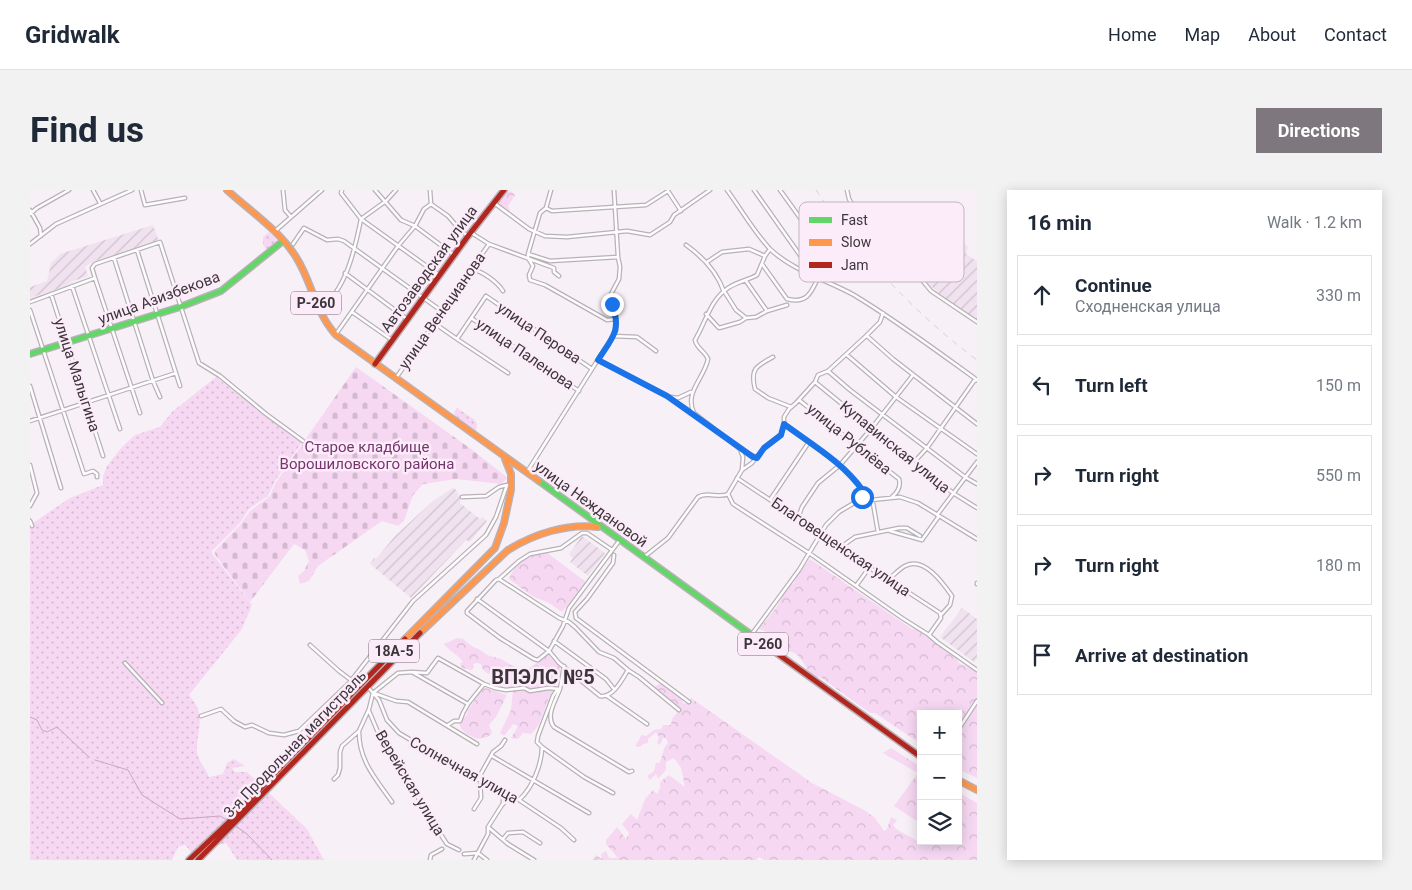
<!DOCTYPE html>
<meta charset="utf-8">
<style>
:root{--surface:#fff;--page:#f2f2f3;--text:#1f2937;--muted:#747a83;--line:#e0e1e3;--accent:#7e777d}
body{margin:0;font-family:Roboto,sans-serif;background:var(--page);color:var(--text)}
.controls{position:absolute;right:15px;bottom:15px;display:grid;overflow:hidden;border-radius:0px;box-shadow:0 2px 12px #0003}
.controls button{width:45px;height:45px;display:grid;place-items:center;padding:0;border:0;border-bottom:1px solid var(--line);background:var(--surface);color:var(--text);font:25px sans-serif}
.stop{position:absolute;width:15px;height:15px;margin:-11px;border:4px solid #1a73e8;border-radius:50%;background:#fff}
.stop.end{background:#1a73e8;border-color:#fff;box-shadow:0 1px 5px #0008}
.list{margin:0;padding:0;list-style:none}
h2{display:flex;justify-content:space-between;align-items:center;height:65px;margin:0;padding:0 20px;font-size:21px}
h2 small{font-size:16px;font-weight:400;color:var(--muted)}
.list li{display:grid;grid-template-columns:32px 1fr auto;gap:15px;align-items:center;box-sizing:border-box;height:80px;margin:0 10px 10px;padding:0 10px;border:1px solid var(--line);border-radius:0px}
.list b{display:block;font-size:19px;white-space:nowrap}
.list p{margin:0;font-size:16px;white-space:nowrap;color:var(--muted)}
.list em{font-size:16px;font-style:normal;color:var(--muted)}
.icon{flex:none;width:28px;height:28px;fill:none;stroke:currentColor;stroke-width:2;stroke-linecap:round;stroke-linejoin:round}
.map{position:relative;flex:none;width:947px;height:670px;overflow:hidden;border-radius:0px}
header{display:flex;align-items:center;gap:30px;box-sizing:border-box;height:70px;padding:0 25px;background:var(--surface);border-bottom:1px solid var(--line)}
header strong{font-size:24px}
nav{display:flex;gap:28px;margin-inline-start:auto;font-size:18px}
.intro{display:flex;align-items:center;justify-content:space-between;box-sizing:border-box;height:120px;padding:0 30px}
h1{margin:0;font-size:35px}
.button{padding:12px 22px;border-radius:0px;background:var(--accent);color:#fff;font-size:18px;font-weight:700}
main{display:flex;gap:30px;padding:0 30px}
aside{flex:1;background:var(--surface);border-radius:0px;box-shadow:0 2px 12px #0003}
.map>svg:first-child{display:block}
</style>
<header>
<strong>Gridwalk</strong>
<nav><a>Home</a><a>Map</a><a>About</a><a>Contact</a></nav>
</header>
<div class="intro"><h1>Find us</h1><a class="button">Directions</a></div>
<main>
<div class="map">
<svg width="947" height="670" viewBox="0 0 947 670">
<defs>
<pattern id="industrial-furrows" width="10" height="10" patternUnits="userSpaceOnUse" patternTransform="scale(1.25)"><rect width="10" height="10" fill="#f1e2ef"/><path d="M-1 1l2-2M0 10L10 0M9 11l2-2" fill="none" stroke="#d0c2ce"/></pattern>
<pattern id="green-dots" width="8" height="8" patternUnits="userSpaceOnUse" patternTransform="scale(1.25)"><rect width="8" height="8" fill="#f6d8f2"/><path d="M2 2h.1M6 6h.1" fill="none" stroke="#d4bad0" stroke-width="1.8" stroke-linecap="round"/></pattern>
<pattern id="forest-crowns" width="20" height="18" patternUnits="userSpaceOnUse" patternTransform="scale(1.25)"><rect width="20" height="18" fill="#f6d8f2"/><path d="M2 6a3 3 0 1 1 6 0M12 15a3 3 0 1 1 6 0" fill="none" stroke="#d4bad0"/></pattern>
<pattern id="cemetery-stones" width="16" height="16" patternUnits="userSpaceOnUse" patternTransform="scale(1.25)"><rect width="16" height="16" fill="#f6d8f2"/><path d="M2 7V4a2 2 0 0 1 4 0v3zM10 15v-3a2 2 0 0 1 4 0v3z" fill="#d4bad0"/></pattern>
</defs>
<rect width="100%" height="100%" fill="#f8f0f7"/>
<path fill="url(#industrial-furrows)" d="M905 16 934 39 929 49 938 57 936 64 947 71V130L911 106 888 83 873 63 894 28Z
M123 35 129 51 62 72 55 77 58 86 41 92 39 95 0 108V97L17 91 21 73 30 64Z
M424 297 431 308 430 313 450 329 452 327 457 331 440 352 436 350 381 408 340 374 344 368 346 369 365 346 403 311Z
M552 346 575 363 558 386 540 372 543 368 539 364Z
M932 418 947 429V469L944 472 910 447Z"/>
<path fill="url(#green-dots)" d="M239 42 246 49 247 52 242 58 236 59 233 55V47Z
M186 187 235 226 273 251 245 291 238 306 219 319 210 333 181 362 222 415 212 439 159 505C178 527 166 538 167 562 168 570 176 579 179 587L193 584 197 573 204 569 215 576 202 578 205 582H217L277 639 294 670H207L196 653 162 663 155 655 148 657 142 670H0V326L3 333 40 308 73 295V286L77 276 92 257 105 245 130 237 142 222Z
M427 218 445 230 447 234 446 241 426 228 424 222Z"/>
<path fill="url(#forest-crowns)" d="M481 1 485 5 478 16 480 21 478 22 468 15V12L477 2Z
M513 362H516L556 392 532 422 519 413 502 406 479 389C485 373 497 367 513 362Z
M780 369 882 439 885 438 901 447 910 456 926 467 929 473 947 481V588L928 579V524H891V554L845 523H840L790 487 785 488C777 482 776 474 769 467 765 461 760 463 754 459L751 460 748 456 749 454 735 441 729 439 746 418 758 397 764 393 768 383Z
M427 448 433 449 443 457 449 459 457 465 471 469 492 481 499 478 518 465 530 477C531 492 521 501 517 513 512 524 511 536 501 544L493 543 488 549 481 548 488 536 483 534 475 545H473L470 543 481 520 483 500 474 494 470 486C461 484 453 485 451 474L446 473 443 474 444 477 442 480 432 478 430 473 433 472C428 464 419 461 414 454Z
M618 492 624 497 631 493 636 495 652 508V512L655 514 661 508 782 593 834 620 845 628 854 641 857 639 861 627 867 630 863 635 866 639 893 654 894 651H928V602L947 613V670H734L729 667 726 670H562L566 665 572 669 571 664 576 661 579 668H588L576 654V650L587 637 596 649 599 643 592 634 601 624 607 630 615 609 623 600 627 604 630 598V592L639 585 655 597 651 578 644 568 636 572V580L628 589 626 584 620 590 617 586 624 581 626 573H629C634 566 631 560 638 553L636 548H633L630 555 627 553 629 547 626 542 618 549V553L613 554 610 557 605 556 612 545 616 546 624 540 631 539 633 535H641L642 529 650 519 617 495Z
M456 498 477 505 466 527 459 535 462 543 458 547 447 549C439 545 430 542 429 532L437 525 438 520 452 499Z
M861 558 891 577V634L864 616 888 583 853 563Z"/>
<path fill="url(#cemetery-stones)" d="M326 177 441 259 478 288 471 294 426 289 393 294 383 305 374 331 368 336 352 331 288 376 279 391 270 394 268 386 274 381 279 371 275 360 264 354 220 412 186 366 184 362 210 335 220 321 240 306 245 294 259 273Z"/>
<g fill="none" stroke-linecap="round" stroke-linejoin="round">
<path stroke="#cca4c6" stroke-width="1" d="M0 527 7 530 12 540 17 542 27 537 59 567
M65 570 98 580 112 605 150 629 190 626 197 630
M204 635 217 644 242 670"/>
<g stroke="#b8b1b7" stroke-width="5">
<path id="street" d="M63 0 70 13
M111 0 115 15 155 8
M253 0 255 20 261 27
M312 0 311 3 331 29 409 85
M345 0 371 30 385 36 424 65
M400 0 401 14 418 26 430 40 438 46
M521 0 516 18 510 23 498 64V68L503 76 499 85 500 90 515 95 577 130 586 129
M697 0C711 19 724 42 740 59 763 81 797 90 824 105 867 131 907 161 947 190
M724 0 779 78 777 82
M750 0 796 64 787 73 779 78
M817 0 819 9 838 40 847 50 855 59 878 73 901 101 947 132
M638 1 651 21
M464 13 499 39 515 46 537 47 597 41 620 45 640 32 644 25 680 0
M516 18 522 21 616 15 638 1
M0 20 10 38 11 46
M0 24 7 18 39 0
M244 42 292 0
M440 42 459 54 524 78V82L529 86
M0 54 26 34 102 0
M263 54 274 38 297 50 308 49 314 51 413 122
M656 55C673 67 687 81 694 102
M107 60 150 196
M498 64 520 71 588 67
M84 68 123 191 130 207
M677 72 692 62 719 59 735 66
M732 74 757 109C777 114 781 103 788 88
M442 80C452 80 468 93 473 101
M315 83 377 129
M65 88 110 223
M716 91 737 121 757 115
M42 96 90 239
M694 101 706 120 716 128 726 127 737 121
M21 104 73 266
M0 112 65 88 62 78 65 74 130 52 169 173 190 186 236 224 273 251
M0 120 54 284 63 281 67 284V287
M289 120C316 101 325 59 331 29L356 11 366 0
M322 122 362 150
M853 123 850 132 836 146 798 181 788 185 785 192 766 213 759 219 754 227V234L751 245 734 258 722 273 712 280 698 304 703 314 779 363 872 428 899 445 907 452 947 480
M676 124 689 138 710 132 716 128
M441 128 549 201
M404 133 427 149 456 106 562 179
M306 144 368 56 385 36 394 19 401 14
M583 146 607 147 626 161
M837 146 863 169 947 234
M427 149 478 183
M817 165 866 207 947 264
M743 167C726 176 720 179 725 199L738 208 761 217
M568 170 637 206 663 223
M798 181 820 200 935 287 947 294
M366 188 459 54
M785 192 877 267 886 270 889 276 923 303 947 318
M0 196 31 298
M641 207 648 208 661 202
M769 210 869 289C871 296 868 302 862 307
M0 231 146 183
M754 234 810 275 826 291 843 313 848 342
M711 260 726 267
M886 270 897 258 944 191 947 190
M0 275 7 303 0 316
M712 280 713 267 710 259 664 223C654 202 674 189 678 169 675 161 666 158 665 150 676 132 680 110 698 98 707 92 718 90 727 85L735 66 740 59
M497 282 586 141V129L581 104 589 89 590 77 588 67 584 0
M707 288 811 357 820 366 861 391 910 423 911 428 899 445
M432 307 456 306 469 297 477 295
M740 310 779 252
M824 313 832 307 833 303
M907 325 947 272
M768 328 772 317 788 293 810 275 841 239 883 185
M0 331 2 336
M860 341 892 350 909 326
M589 351 539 418 533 436 519 461 529 473 570 506C583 508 592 490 598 480L609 487 649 520
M811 357 825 347 869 338H877L890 346
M584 365 583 373 557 409 545 422 546 428 659 512
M614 367 638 348 668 307C678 301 689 309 698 304
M469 389 489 371 500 364 531 358 552 343H557L582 360
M859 389C864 385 869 379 875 376 894 366 913 393 922 406L920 415 911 425
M947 393V394
M826 396 839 378
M447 409 519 461 508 470 504 469 470 448 437 423V421L466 390 469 389 529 428 539 432 545 437 569 462 584 468 598 480
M722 444 769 380 796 335 809 322 824 313 832 311 870 307 888 313 947 349
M524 451 576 489 584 499
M280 455 309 481 321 490
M95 473 132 513
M382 482 397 483 408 468 454 494 465 498 476 500 494 498 500 501 518 498 530 499C526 510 515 526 524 537L599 582 602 581
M323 489H335
M337 496 349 510 357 530 369 543 396 559 422 572 439 585 489 610 531 638 544 650
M344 503 366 511 378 512 447 554
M577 506 617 534
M339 521 347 540 409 642 417 654 429 660
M171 526 191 519 204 531 215 537 222 535 239 543 254 545 269 541 320 492 383 411 456 345 466 327 477 295
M418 535 424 531H430L433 523 438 514
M928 540 947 511
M329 542C329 571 346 589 362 612
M512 557 554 587 583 603
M462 566 559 623
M304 589 308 585 310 578V562L312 556 329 541 339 519 343 503 368 483 382 482 438 514 454 494
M448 589 463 562 471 556 475 550
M470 601 473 607V614
M444 619 451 608 450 590
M458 637 478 654 504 670
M473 649 478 643 493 642 510 653
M434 664 448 663 457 670
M400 670 401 665 412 659
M444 670 458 644V637L472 615 479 608 490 609C503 597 512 573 512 557L507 552 508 546 523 506 527 500 530 499 534 476"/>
</g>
<g stroke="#b8b1b7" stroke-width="8">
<path id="fast" d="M0 164 150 117 191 101 253 51
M509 291 723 446"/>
</g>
<g stroke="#b8b1b7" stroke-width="8">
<path id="slow" d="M197 0C220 21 249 40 266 67 282 92 285 122 306 145L509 291
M390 443 478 360C504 344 537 333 568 337
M375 449 465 358 474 333 481 300V284L475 269
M928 590 947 600"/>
</g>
<g stroke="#b8b1b7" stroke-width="8">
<path id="jam" d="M345 174 438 46 474 0
M723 446 891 567
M159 670 198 633 258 569 375 449
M168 670 390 443"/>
</g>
<use href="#street" stroke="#fefdfe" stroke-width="2.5"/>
<use href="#fast" stroke="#63d668" stroke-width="5"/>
<use href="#slow" stroke="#ff974d" stroke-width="5"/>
<use href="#jam" stroke="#b3261e" stroke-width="5"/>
<path stroke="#d5d2d4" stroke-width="1" stroke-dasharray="6 6" stroke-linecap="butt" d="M786 0C830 65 884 123 947 170"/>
</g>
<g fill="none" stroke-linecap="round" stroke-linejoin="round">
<path stroke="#1a73e8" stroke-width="6" d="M582 114C592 141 582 148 568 170L637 206 723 267 727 268 734 258 751 245 754 234C781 254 814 273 833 301L832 307"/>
</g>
<g text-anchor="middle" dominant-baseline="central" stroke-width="5" stroke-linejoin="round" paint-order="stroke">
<g fill="#fcecf9" stroke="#766d74" stroke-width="1">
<rect x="261" y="101.5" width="50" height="23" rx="4"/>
<rect x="708" y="442.5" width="50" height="23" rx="4"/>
<rect x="339" y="449.5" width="50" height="23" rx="4"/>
</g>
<g font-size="14" font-weight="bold" fill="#3c363b">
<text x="286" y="113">Р-260</text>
<text x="733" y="454">Р-260</text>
<text x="364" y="461">18А-5</text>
</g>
<g font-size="15" fill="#3c363b" stroke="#fcecf9">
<text transform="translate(399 79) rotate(-54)">Автозаводская улица</text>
<text transform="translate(129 108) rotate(-20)">улица Азизбекова</text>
<text transform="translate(412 121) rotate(-55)">улица Венецианова</text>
<text transform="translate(509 143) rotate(34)">улица Перова</text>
<text transform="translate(495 164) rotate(34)">улица Паленова</text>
<text transform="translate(47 185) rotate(72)">улица Малыгина</text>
<text transform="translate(819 249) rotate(39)">улица Рублёва</text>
<text transform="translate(865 257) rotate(39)">Купавинская улица</text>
<text transform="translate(561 314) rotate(36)">улица Неждановой</text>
<text transform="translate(811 357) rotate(34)">Благовещенская улица</text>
<text transform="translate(265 554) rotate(-46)">3-я Продольная магистраль</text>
<text transform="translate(434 580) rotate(29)">Солнечная улица</text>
<text transform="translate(380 593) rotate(59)">Верейская улица</text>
</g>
<g font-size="15" fill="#76356f" stroke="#fcecf9">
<text x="337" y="257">Старое кладбище<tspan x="337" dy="17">Ворошиловского района</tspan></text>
</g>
<g font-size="20" font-weight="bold" fill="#3c363b" stroke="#fcecf9">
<text x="513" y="487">ВПЭЛС №5</text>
</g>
</g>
<rect x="769" y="12" width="165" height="80" rx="8" fill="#fcecf9" stroke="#c2b5c0" stroke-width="1"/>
<rect x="779" y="27" width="23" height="6" fill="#63d668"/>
<rect x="779" y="49" width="23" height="7" fill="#ff974d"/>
<rect x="779" y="72" width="23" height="6" fill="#b3261e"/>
<g font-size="14" fill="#3c363b">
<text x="811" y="35">Fast</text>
<text x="811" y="57">Slow</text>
<text x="811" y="80">Jam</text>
</g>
</svg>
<div class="controls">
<button>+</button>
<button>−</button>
<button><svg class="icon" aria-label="layers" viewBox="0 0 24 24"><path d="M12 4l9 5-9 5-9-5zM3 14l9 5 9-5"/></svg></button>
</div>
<div class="stop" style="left:832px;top:307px"></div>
<div class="stop end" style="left:582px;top:114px"></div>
</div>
<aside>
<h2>16 min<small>Walk · 1.2 km</small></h2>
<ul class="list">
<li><svg class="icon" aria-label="ahead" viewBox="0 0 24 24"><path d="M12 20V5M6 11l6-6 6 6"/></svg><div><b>Continue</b><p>Сходненская улица</p></div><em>330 m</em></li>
<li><svg class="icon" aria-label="left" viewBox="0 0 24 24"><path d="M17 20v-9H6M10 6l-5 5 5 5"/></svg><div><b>Turn left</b></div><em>150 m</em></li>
<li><svg class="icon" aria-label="right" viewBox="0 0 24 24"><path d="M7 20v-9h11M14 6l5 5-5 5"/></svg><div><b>Turn right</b></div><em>550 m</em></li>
<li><svg class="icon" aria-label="right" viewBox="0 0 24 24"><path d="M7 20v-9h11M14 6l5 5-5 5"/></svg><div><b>Turn right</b></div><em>180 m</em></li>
<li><svg class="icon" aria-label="arrive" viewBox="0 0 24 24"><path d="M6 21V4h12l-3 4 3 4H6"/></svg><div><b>Arrive at destination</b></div></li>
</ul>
</aside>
</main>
